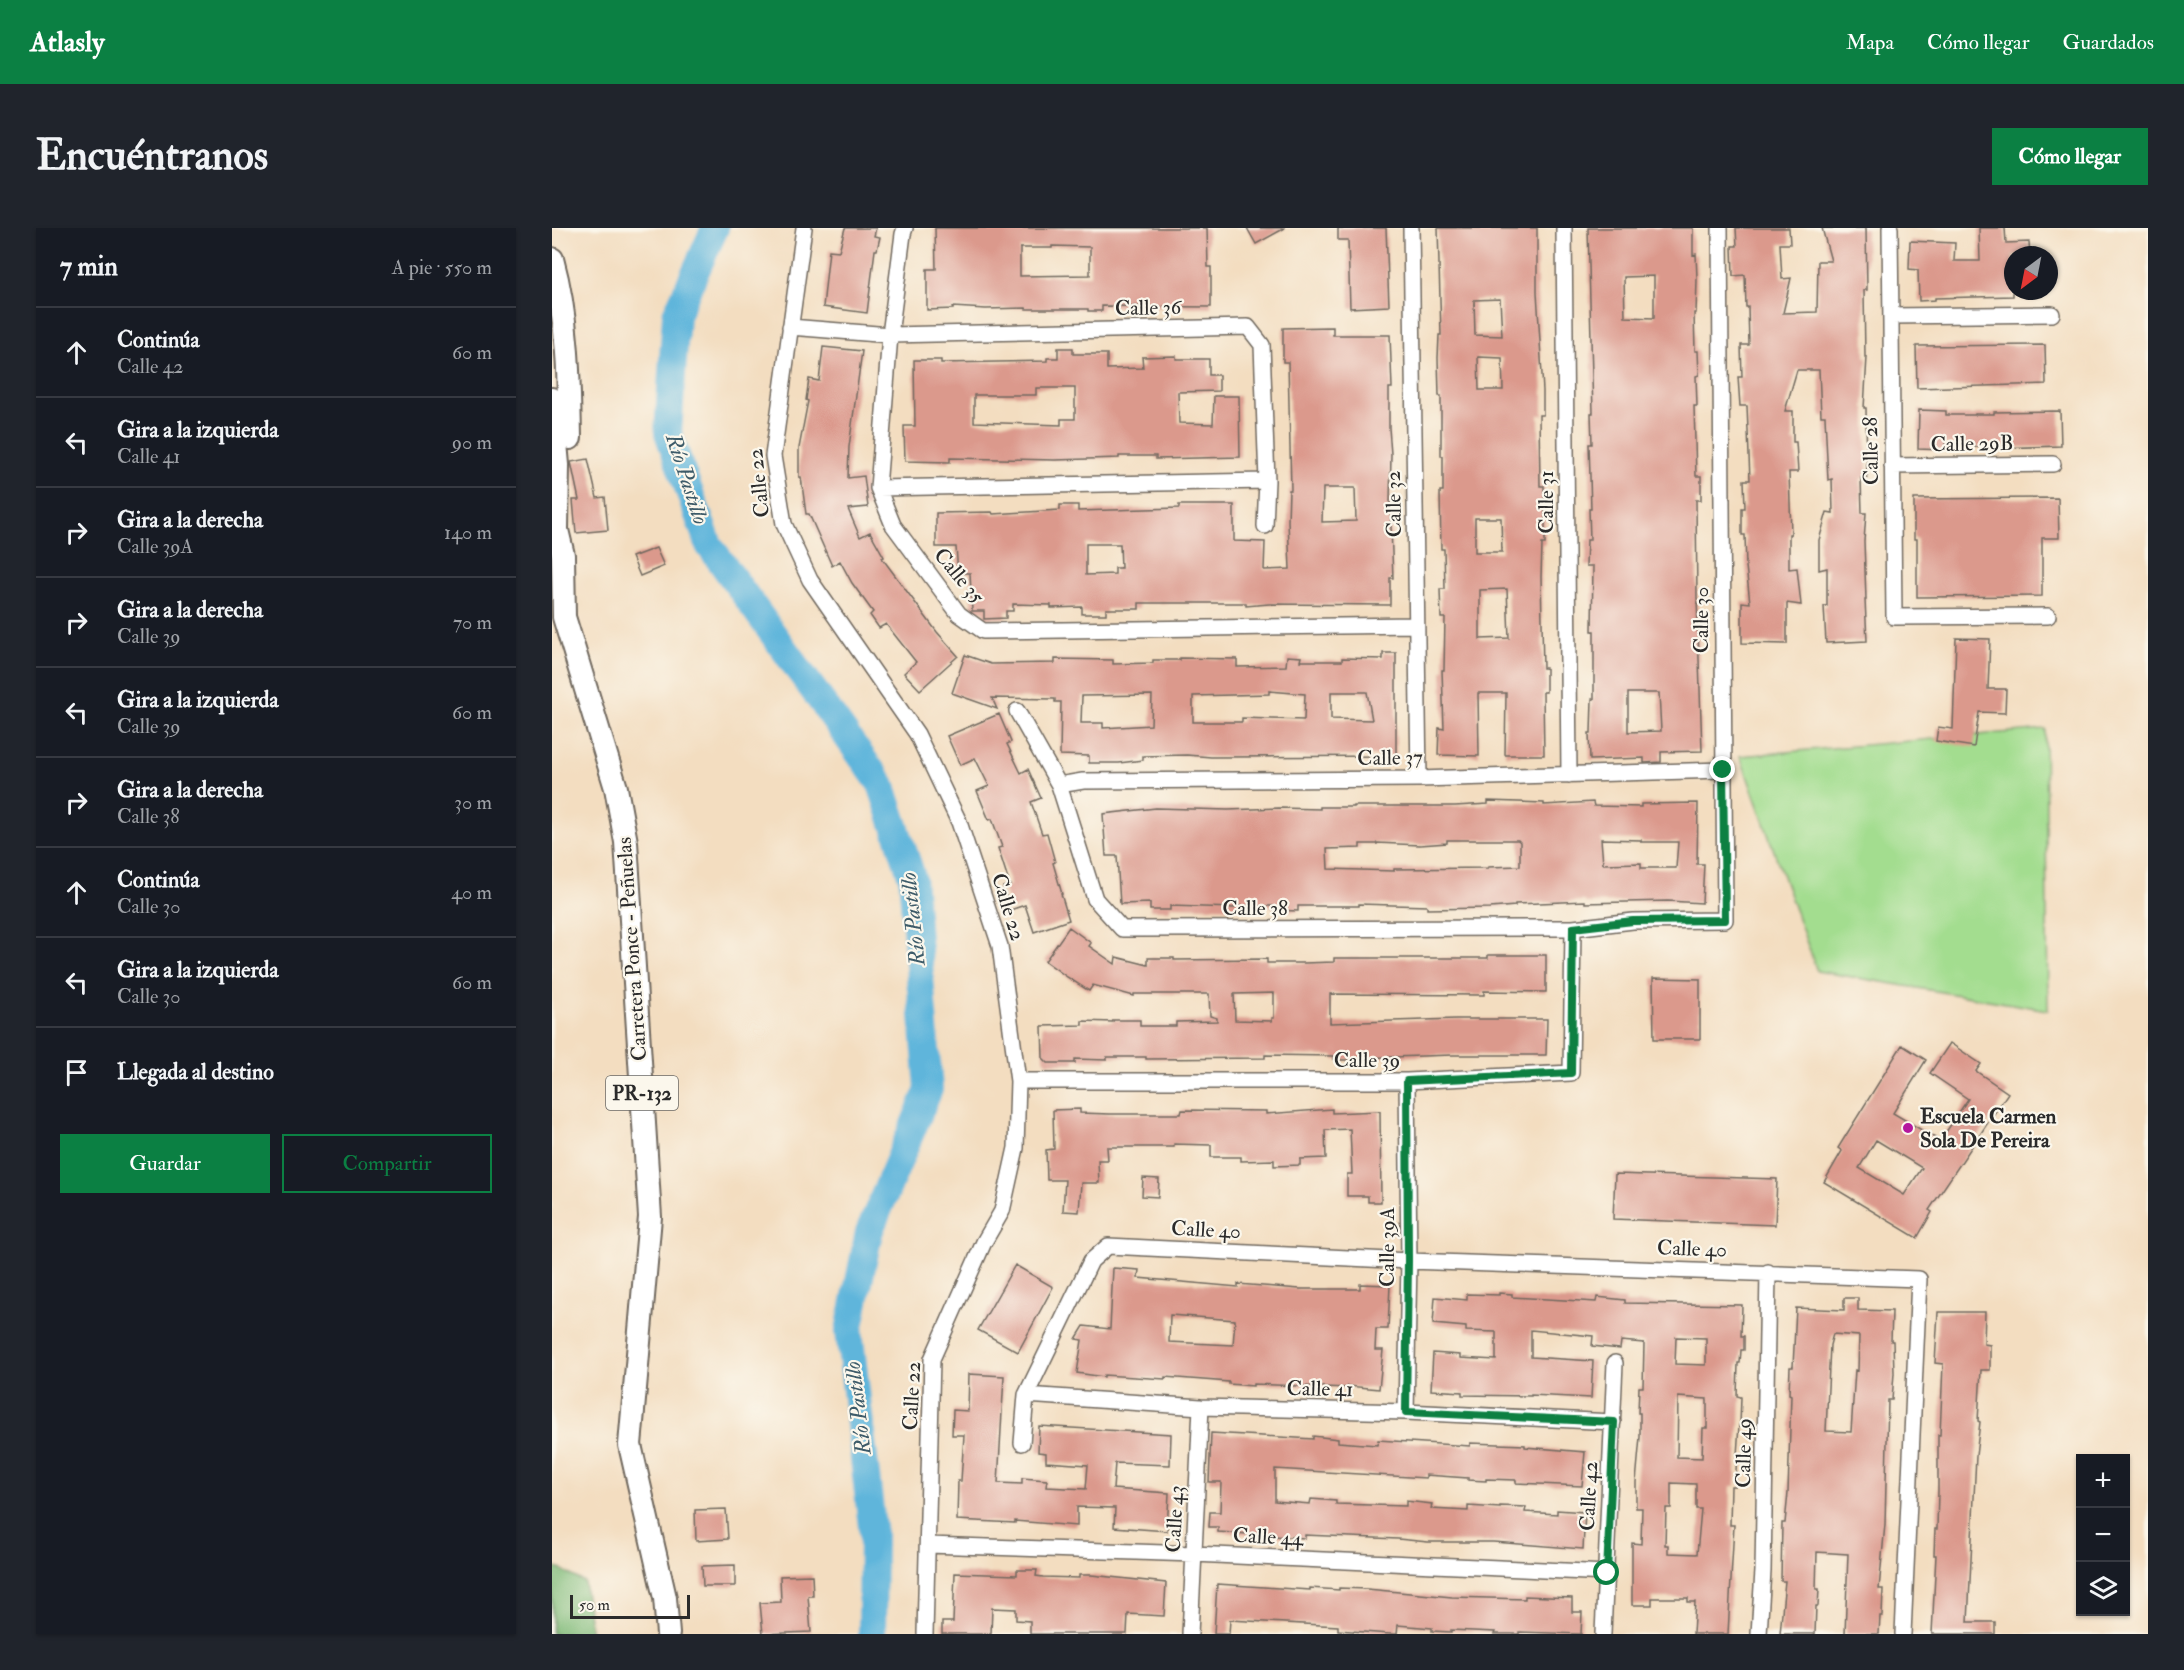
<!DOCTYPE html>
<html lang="es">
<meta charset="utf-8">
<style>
:root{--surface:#171b24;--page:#20242c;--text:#f1f3f6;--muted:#9ea1a6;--line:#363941;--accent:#0b8043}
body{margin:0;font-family:"IM FELL Double Pica",serif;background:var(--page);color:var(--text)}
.controls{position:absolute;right:18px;bottom:18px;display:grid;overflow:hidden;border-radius:0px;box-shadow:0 2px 4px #0004}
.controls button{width:54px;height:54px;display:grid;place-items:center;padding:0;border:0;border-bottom:2px solid var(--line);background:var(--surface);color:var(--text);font:30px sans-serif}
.compass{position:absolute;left:1452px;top:18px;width:54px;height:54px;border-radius:50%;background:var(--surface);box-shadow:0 2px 4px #0004;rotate:212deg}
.scale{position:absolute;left:18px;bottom:15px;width:120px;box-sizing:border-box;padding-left:6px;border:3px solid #2b2b2b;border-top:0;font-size:16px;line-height:21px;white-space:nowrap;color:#2b2b2b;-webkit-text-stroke:4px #fbf7ec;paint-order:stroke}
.stop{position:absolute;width:18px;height:18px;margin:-14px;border:4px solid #0b8043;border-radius:50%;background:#fff}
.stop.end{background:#0b8043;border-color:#fff;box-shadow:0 2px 6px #0008}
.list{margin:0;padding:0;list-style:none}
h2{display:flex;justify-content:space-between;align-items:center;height:78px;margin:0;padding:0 24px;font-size:26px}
h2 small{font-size:20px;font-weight:400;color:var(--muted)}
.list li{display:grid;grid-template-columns:39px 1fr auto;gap:18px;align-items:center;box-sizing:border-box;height:90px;padding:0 24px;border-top:2px solid var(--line)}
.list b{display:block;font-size:22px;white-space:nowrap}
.list p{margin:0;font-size:20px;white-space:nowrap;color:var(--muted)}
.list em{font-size:20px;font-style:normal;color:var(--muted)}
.actions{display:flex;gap:12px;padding:18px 24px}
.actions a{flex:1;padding:14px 0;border:2px solid var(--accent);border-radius:0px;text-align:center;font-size:21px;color:var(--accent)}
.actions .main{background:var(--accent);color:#fff}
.icon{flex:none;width:33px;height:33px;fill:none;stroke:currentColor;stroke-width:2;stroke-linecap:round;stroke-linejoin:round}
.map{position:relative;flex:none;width:1596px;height:1406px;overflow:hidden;border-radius:0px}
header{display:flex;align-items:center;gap:36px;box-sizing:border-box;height:84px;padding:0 30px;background:var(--accent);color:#fff}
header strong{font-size:28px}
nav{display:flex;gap:33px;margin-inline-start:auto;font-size:21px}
.intro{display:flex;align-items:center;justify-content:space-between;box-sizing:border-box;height:144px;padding:0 36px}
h1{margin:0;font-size:42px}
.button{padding:15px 27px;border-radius:0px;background:var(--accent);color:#fff;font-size:21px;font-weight:700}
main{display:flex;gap:36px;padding:0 36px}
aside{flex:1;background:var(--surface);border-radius:0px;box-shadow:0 2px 4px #0004}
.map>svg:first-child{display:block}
</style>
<header>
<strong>Atlasly</strong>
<nav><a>Mapa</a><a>Cómo llegar</a><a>Guardados</a></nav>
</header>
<div class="intro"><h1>Encuéntranos</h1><a class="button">Cómo llegar</a></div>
<main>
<aside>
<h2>7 min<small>A pie · 550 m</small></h2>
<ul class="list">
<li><svg class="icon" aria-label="ahead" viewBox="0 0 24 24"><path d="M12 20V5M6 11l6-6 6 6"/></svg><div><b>Continúa</b><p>Calle 42</p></div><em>60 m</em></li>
<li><svg class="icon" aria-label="left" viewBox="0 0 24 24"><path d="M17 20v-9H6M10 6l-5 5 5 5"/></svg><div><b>Gira a la izquierda</b><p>Calle 41</p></div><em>90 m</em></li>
<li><svg class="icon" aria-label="right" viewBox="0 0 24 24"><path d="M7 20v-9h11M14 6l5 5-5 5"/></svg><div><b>Gira a la derecha</b><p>Calle 39A</p></div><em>140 m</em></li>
<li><svg class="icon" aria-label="right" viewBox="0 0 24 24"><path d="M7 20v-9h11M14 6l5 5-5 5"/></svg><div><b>Gira a la derecha</b><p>Calle 39</p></div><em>70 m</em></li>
<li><svg class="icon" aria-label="left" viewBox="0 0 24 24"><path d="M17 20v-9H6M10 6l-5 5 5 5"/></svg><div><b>Gira a la izquierda</b><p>Calle 39</p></div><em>60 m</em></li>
<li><svg class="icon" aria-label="right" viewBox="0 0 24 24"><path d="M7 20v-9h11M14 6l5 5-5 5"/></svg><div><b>Gira a la derecha</b><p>Calle 38</p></div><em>30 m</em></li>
<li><svg class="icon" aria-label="ahead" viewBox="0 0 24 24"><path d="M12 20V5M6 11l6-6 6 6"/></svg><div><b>Continúa</b><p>Calle 30</p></div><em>40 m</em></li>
<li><svg class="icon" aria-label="left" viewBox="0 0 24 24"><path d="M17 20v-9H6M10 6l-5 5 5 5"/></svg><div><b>Gira a la izquierda</b><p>Calle 30</p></div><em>60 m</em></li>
<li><svg class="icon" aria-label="arrive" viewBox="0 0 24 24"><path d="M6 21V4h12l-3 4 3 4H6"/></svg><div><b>Llegada al destino</b></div></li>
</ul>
<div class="actions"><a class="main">Guardar</a><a>Compartir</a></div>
</aside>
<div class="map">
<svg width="1596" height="1406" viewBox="0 0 1596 1406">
<rect width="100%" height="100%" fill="#fbf7ec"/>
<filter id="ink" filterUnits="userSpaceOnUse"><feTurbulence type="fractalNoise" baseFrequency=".0167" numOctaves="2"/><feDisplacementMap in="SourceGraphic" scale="12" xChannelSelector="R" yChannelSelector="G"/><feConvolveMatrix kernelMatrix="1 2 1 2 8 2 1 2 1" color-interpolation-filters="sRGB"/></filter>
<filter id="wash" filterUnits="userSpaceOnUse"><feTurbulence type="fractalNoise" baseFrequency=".008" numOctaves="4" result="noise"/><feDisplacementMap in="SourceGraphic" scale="24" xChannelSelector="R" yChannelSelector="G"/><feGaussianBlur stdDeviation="1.35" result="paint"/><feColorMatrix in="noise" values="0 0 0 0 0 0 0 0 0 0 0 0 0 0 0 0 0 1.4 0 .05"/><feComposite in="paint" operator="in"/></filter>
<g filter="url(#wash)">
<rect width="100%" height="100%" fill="#f3ddc0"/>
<path fill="#a3dd8f" stroke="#67845d" stroke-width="1.5" d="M1493 501 1496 782 1265 743 1188 528Z"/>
<path fill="#82bc7a" stroke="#567452" stroke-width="1.5" d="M0 1337 32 1354 39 1406H0Z"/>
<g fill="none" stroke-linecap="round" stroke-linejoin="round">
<path stroke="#5fb5db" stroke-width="28" d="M163 0 124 87 116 205 157 317 329 556 360 649 377 861 317 1004 297 1103 321 1307 320 1406"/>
</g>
<g id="blocks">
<path fill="#db998c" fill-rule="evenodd" d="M293 0H324L322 8 328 9 325 22H323L315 85 271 79 277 22 287 23Z
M383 0H655L656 39H659V79L550 78V83H536V81H474V80L434 81 401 79V81L375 82V41H384ZM500 18 538 19V47L468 48V20H500Z
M695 0H733L704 16Z
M786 0H834L837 78 798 80 796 12H786Z
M886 0H985V64L991 163V187H987L988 258H992L993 284V316H990L989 349 991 440H994V464H991L992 527H953L954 465H926L927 528 886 527 887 500 892 501 890 442H892L893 390H889L888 361H893L892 321H889L888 263H891V228H889V168H887L886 130 887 107H889ZM948 71 950 108 923 107 922 72ZM926 129 950 130 951 162H927ZM923 290H949L950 324H923ZM955 361 957 410 928 411V362Z
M1036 0H1141V27L1144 26 1145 51 1144 85H1142L1143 123H1146L1147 147 1144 148 1145 178H1142L1144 248H1149V272H1144L1145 370 1150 523 1109 524V534L1092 535V530L1038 532 1037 505H1039L1040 471H1042V403H1040L1041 338H1034L1035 312H1038L1037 281H1039L1037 216H1040L1039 185H1041ZM1102 48V90L1073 89 1072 49ZM1076 465H1107L1109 503 1076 504Z
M1184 0H1237L1238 16H1228L1230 51 1239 50 1231 85 1265 84 1266 33H1279L1270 0H1314L1315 62H1312L1313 129H1315L1312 180H1314L1315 250H1309L1310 285H1314L1312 313 1314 372H1313L1315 413 1274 415 1272 378H1275V340L1267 342V312L1275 284 1281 285 1280 251 1276 252 1273 188H1269L1267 142H1245L1233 183H1241V214H1244L1246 244H1237L1239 306H1237V341L1245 340 1249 377 1235 375V416L1190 415V374L1198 375 1194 338 1193 307H1190V280H1193L1192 252H1198L1195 178H1188L1186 149H1190L1189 117H1197L1196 79H1194L1193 47 1181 48 1180 18H1185Z
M1427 0H1453L1454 15 1477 14 1478 27H1461V68L1383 70V72L1367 73 1366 42 1357 41 1358 13 1403 15 1402 33H1428Z
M781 99V107H838L840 160H837V200L839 226 838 274 841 350H838V377L717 376 694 378V375H587V381H554V386H530V379L499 380V377L461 376V383H454V390L432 391V383H420L418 345H406L404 319H384V285L440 284 441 286 475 284 508 282V277H526V283L627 280V277H682V313L713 314 712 342 738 341 736 293 737 262H739L736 134H731V100ZM771 260H803L804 293 770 294ZM534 316H568L569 340H563V346L534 347Z
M1493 117 1494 156 1365 160 1364 118Z
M271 119 310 123 297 219 296 250 312 248 316 279 296 281 308 309 318 304 332 329 330 330 385 404 406 428 368 462 352 445 364 434 334 396 327 400 318 387 321 384 300 355 288 333 280 338 257 286H254L249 249H247V220L256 173 254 172 257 151 267 153Z
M506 120H521V126H555V141L591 140 590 129 624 128V131H657V147H667V163L626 164 627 195 661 196 662 168H687L688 229 604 231V228H567V230L503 232 398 230V234L353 233 352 198H363L362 132H389V135L495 133V130H506ZM484 160H523V191H509V197L422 194V167H484Z
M1367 182 1394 183V187H1423V186H1442V184L1508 183 1509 218 1445 220 1422 219V216H1393V222L1366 221Z
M36 231 45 270 53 269 56 302 24 305 21 272H27L19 234Z
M1506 270 1507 310H1490V368L1365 369V311H1362V271Z
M104 320 112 338 88 348 80 329Z
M1404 410 1438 411 1436 461H1454L1453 485 1427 484 1422 519 1384 513 1386 499 1401 501Z
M831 425H844V528L659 529 635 527 591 528V532L567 535H537V528L508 527 509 474H503V471L440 470 445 481 400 465 413 427 439 436 503 435V431L561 432V436L601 435V432H628V430L685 431V439L734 438 735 428 749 429 748 433H790V430L831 431ZM717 463 753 466 752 492 690 490V494H641V468L717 466ZM779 464H815L820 492 779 491ZM600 467 599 497 551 500V495H529L530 468Z
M447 486 459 514 455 516 469 545 476 541 489 570 479 574 490 606 495 605 503 634 501 635 510 666H509L517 692 482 704 473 677 458 682 451 659 458 657 446 620 450 619 440 591 437 592 425 563 437 558 423 530 408 537 395 508Z
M936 573 992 575V577L1041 574 1042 578 1089 579V576L1146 575 1145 636H1152L1150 675 1116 673 1033 675V673L963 676V678L938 680 875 681V678L807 676V678H746V683L721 682V678H683V680L618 678V682H598V675L568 676 565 628H554L551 586 604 580 676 582 727 580 768 581V579H802V578H903L936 576ZM1049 611 1089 612V614H1126L1124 640H1089V635L1051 636ZM895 612H966L968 614V638L936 639V640L842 641V643L776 641 775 621 808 620V616H825V615L868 617 895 615Z
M517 699 539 715 537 718 563 736 564 729 596 737V730H622V732L715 731V735H752L782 734V730H936V727H994V764L932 763V767L778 766V795L904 791H995L994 827H901L808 830V832H782V828L713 827V830L594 831V829H555V832L523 831V835H496L491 830 490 798 530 797V793L561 794V792H588V798H624V794L665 793V790L658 788 657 766H582V768L541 757 537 763 515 749 493 733ZM722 765V790H720V793L683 792 682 766Z
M1101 750 1148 751V811H1102Z
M1398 815 1429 836 1424 843 1456 865 1377 982 1380 984 1365 1010 1272 954 1290 923 1286 920 1350 817 1374 832 1341 885 1388 913 1416 871 1378 845ZM1324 912 1370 940 1352 967 1307 940Z
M528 881V885L558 886H629L630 882 714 883V886L780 881V885L828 883 829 974H816V968H795V946H800L798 901 773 902 774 930 748 931V937L722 938V932L689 933V929H659V917L622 916V919H555L556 932H546L547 955H529L527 984 511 983 513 952H495L494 922 502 921 501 882Z
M1063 946 1225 951 1223 997 1061 991Z
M591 950 607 951 606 969 590 968Z
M463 1037 501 1059 466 1124 426 1102Z
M561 1040 587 1042 586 1050 686 1059V1056L748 1061H808V1056L838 1057 836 1101H824L823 1122H831L827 1161 796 1158V1160L701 1156V1158L677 1156V1154L613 1149V1151L552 1147V1149L525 1145 530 1112 524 1111 532 1098 558 1101ZM618 1087 683 1092 681 1117 617 1114Z
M947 1065 960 1066V1069L1012 1072 1044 1074 1045 1069 1073 1072V1075L1190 1077 1189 1108H1192V1122H1189L1188 1135H1186L1185 1168 1189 1169 1188 1197H1187L1183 1258H1179L1178 1297H1182L1176 1406H1141L1143 1374H1136V1370H1100V1377H1080V1315L1089 1316 1090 1280H1084V1254L1088 1209V1185H1086L1087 1159H1091L1092 1115 1069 1113 1068 1121 1040 1118 1041 1108 979 1102V1129L1041 1133 1039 1170 979 1167V1168L910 1167V1164L879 1162 881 1125 908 1127V1130L944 1132V1104L914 1103V1099L881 1096 883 1069 915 1072V1066L947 1067ZM1124 1109 1154 1110V1137L1123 1136ZM1126 1169 1155 1171V1200H1151L1150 1230 1125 1229ZM1119 1255 1144 1256V1281H1149L1145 1326 1116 1325V1317H1113L1114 1280H1119Z
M1292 1070H1306V1082L1340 1083 1339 1113H1341L1342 1145 1340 1172H1336L1333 1296 1327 1361H1331L1330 1388H1328L1327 1406H1293L1296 1326 1265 1324 1264 1361H1267L1266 1378H1264L1263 1406H1228L1233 1353H1229L1230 1295H1233L1236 1265 1239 1167 1237 1166 1238 1139H1241L1244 1080 1292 1082ZM1281 1106 1307 1108 1306 1143 1303 1142 1299 1204 1274 1203 1278 1117Z
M1386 1084H1433L1432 1116 1438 1117V1142H1429L1426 1193 1428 1194 1424 1228 1416 1394H1443V1406H1380L1384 1327H1382L1383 1301H1385L1386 1263V1207H1388L1391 1136 1383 1135Z
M417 1146 452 1148 446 1255 470 1256V1250L495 1252 494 1259 534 1261 536 1237 494 1234V1225L486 1224 487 1198 619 1206 618 1237 563 1235 561 1261 617 1265 615 1303 562 1299 563 1280 525 1279V1298L463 1293V1295L405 1292 406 1253H409L412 1207H400L401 1182 416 1183Z
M659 1205 761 1211V1208L786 1211V1214L825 1217 826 1212 918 1218V1215L973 1217V1219L1033 1224 1030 1258 964 1255V1252L934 1251V1253L916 1252V1250L874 1247V1250L723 1241V1273L758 1276 759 1271 784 1273V1276L854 1278V1273L880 1276 879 1281 916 1283V1278L948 1280V1278L974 1279 973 1284 1005 1286V1282L1033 1284 1031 1321 941 1314H876L846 1311 753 1307V1310L721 1308V1310L697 1309V1306L666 1304V1299H657L658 1284H668L669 1254H657Z
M174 1281 176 1311 144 1313 143 1282Z
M183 1337V1358H151L150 1338Z
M465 1342H485L484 1348 491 1349 527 1350V1347H539L614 1355 612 1388 576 1386 575 1406H478V1393L464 1392V1381L440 1380 439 1406H390V1394H401L403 1345 465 1347Z
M260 1347 261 1368H256L259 1404 211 1406 208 1375 229 1374 228 1348Z
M665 1356 758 1362V1360L787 1362V1360L815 1361 900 1369 973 1371V1368L1020 1370V1384H1030L1029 1406 967 1404V1406H942L943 1404 899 1402V1404L880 1403V1400L846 1397 845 1406H837L786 1402V1398L678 1392 677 1406H662Z"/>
</g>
</g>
<g filter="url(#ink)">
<use href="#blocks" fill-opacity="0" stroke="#71695f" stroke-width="1.5"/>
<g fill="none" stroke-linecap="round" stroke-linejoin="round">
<g stroke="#71695f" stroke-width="18">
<path id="street" d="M252 0 221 228 232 296 258 352 365 506 407 594 448 718 466 853 464 920 450 983 432 1014 380 1131 373 1406
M353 0 351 6 338 107 326 260 341 297 407 386 431 403 864 397
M859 0 867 551
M1012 0 1017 547
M1338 0 1342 389 1496 388
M1339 88 1500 86
M238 99 338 107 696 99 710 117 715 253 713 298
M1340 238 1501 236
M326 260 715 253
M465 483 507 557 543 671 570 701 1021 700 1081 693 1173 692 1168 0
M507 557 531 553 867 551 1171 542
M466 853H855L1019 845 1021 700
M474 1167 649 1179 854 1184 1061 1194
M854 1184 857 1033 855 853
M470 1215 474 1167 539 1033 556 1018 857 1033 1367 1051 1351 1406
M376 1317 642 1326 1055 1345
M638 1406 649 1179
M1051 1406 1063 1135
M1207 1406 1211 1343 1216 1044"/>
</g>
<g stroke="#71695f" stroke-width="26">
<path id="primary" d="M0 31C16 89 17 150 18 210
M0 171 6 237 5 302 11 327 12 389 64 560 74 614 98 989 78 1217 113 1370 116 1406"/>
</g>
<use href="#street" stroke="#fff" stroke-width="15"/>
<use href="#primary" stroke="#fff" stroke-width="22"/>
</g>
</g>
<g fill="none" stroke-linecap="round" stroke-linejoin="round" filter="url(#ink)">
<path stroke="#0b8043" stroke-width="8" d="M1055 1345 1062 1194 854 1184 856 1033 855 853 1019 845 1021 700 1081 693 1173 692 1171 542"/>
</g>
<circle fill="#b5179e" stroke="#fbf7ec" stroke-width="2" cx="1356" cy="900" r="6"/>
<g text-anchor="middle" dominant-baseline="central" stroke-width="4.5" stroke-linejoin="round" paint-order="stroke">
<rect fill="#fbf7ec" stroke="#696865" stroke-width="1.5" x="54" y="848" width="72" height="34" rx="4.5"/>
<g font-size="20" font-weight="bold" fill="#2b2b2b">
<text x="90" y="865">PR-132</text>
</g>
<g font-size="21" fill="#2b2b2b" stroke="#fbf7ec">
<text transform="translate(596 80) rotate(-1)">Calle 36</text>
<text transform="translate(1420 216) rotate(-1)">Calle 29B</text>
<text transform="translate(1319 223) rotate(-91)">Calle 28</text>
<text transform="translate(207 255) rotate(-96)">Calle 22</text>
<text transform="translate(994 274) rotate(-90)">Calle 31</text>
<text transform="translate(842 276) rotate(-91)">Calle 32</text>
<text transform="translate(407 348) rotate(50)">Calle 35</text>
<text transform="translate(1149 392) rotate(-90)">Calle 30</text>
<text transform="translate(838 530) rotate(-1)">Calle 37</text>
<text transform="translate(456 679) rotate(73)">Calle 22</text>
<text x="703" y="680">Calle 38</text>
<text transform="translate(80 721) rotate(-94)">Carretera Ponce - Peñuelas</text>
<text x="815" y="832">Calle 39</text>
<text transform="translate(654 1002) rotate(3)">Calle 40</text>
<text transform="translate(835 1019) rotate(-90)">Calle 39A</text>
<text transform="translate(1140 1021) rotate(2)">Calle 40</text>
<text transform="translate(768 1161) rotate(1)">Calle 41</text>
<text transform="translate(360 1168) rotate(-87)">Calle 22</text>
<text transform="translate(1192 1225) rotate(-89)">Calle 49</text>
<text transform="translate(1037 1268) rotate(-87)">Calle 42</text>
<text transform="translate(623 1291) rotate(-87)">Calle 43</text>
<text transform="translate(716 1309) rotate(3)">Calle 44</text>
</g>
<g font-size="21" font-weight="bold" fill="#2b2b2b" stroke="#fbf7ec" text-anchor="start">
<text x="1368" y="888">Escuela Carmen<tspan x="1368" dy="24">Sola De Pereira</tspan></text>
</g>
<g font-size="22" font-style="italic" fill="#3d5b69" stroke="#fbf7ec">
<text transform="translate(135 251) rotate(72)">Río Pastillo</text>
<text transform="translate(361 691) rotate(-96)">Río Pastillo</text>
<text transform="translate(306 1180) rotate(-97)">Río Pastillo</text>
</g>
</g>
</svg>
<div class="controls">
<button>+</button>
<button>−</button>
<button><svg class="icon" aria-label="layers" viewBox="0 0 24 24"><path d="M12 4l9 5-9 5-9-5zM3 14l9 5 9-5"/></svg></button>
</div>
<svg class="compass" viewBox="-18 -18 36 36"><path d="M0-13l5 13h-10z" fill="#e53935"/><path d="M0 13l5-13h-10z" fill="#9ea1a6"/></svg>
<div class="scale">50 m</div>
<div class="stop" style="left:1055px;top:1345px"></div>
<div class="stop end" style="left:1171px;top:542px"></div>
</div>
</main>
